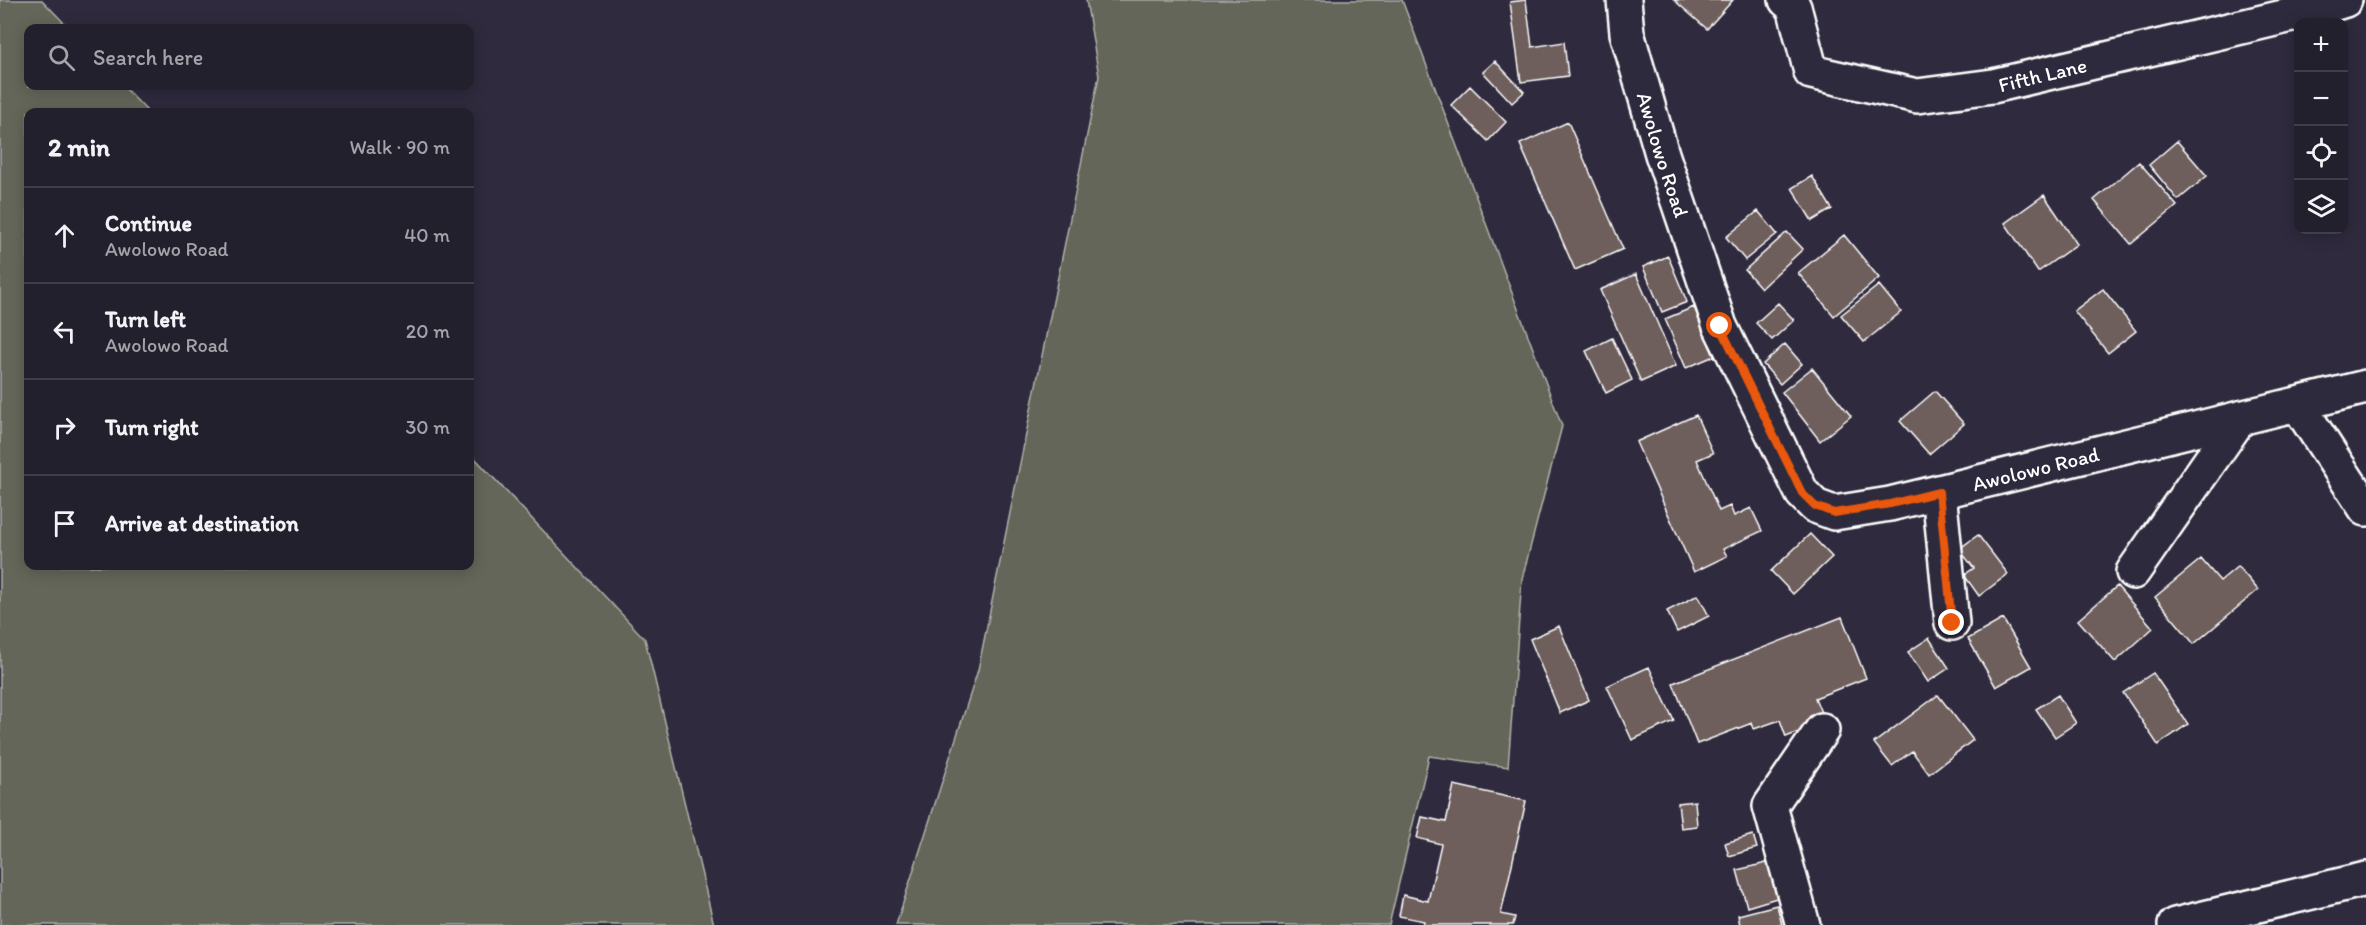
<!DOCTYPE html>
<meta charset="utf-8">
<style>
:root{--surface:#23202e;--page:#2b2836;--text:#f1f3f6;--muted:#a3a3aa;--line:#403e4a}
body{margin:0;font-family:Itim,sans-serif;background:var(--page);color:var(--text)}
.controls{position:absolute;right:18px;top:18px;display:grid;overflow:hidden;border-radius:12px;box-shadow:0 3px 15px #0003}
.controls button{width:54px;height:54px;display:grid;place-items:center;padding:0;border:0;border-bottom:2px solid var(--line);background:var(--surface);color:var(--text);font:30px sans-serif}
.stop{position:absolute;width:18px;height:18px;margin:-14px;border:4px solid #ea580c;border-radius:50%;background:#fff}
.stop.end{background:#ea580c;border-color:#fff;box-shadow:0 2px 6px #0008}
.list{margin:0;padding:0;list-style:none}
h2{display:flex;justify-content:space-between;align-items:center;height:78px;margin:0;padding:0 24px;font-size:26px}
h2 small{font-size:20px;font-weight:400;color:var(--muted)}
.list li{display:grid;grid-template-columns:39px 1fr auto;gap:18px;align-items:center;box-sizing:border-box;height:96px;padding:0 24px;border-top:2px solid var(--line)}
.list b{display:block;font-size:22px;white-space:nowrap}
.list p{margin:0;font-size:20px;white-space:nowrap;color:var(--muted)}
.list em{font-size:20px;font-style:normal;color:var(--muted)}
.icon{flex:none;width:33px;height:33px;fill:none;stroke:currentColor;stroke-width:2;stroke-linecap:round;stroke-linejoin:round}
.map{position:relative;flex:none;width:2366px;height:925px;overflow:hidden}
.search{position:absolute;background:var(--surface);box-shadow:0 3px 15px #0003;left:24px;top:24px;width:450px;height:66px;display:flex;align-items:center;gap:15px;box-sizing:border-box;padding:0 21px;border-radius:12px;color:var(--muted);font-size:22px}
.panel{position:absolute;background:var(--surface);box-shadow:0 3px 15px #0003;left:24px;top:108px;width:450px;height:462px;border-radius:12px}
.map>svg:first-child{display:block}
</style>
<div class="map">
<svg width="2366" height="925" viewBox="0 0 2366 925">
<rect width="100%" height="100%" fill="#2f2a3d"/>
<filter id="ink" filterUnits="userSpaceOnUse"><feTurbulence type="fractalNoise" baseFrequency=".0167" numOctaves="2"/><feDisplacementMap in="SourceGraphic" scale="12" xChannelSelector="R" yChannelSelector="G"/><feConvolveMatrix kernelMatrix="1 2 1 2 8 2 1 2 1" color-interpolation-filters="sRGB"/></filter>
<g filter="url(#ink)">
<path fill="#646658" stroke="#b2b2ac" stroke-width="1.5" d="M0 0H42L69 28H28V86H123L148 112H28V566H470V453L645 639 714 925H0Z
M1086 0H1402L1562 426 1522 579 1508 767 1429 756 1389 925H896L978 670 1099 76Z"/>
<path fill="#6e5e5b" stroke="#fff" stroke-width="1.5" d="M1526 0 1532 47 1564 42 1568 76 1521 82 1510 2Z
M1674 0H1733L1707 29Z
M1495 61 1524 92 1512 103 1483 72Z
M1470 86 1506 122 1488 141 1451 105Z
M1568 122 1623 249 1575 270 1520 144Z
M2177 141 2207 176 2178 200 2149 165Z
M2139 162 2177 206 2131 244 2094 200Z
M1812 176 1832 209 1812 221 1792 188Z
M2044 195 2077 244 2038 272 2005 223Z
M1758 211 1777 234 1745 260 1726 237Z
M1787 232 1803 249 1761 288 1745 270Z
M1844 235 1879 278 1834 316 1798 273Z
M1668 256 1687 302 1662 312 1643 267Z
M1636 274 1676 366 1641 382 1600 290Z
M1879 285 1901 312 1864 342 1841 315Z
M2103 289 2136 331 2108 353 2074 311Z
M1778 303 1794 320 1772 340 1756 323Z
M1694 307 1714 356 1686 368 1665 319Z
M1612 338 1632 380 1606 393 1586 351Z
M1785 344 1802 364 1780 384 1763 364Z
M1812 368 1851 416 1820 441 1782 392Z
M1935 391 1964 424 1929 454 1900 421Z
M1696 415 1713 453 1697 460 1719 511 1730 506 1734 516 1751 508 1762 531 1723 549 1727 556 1694 572 1636 442Z
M1810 534 1832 557 1793 594 1771 571Z
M1978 535 2008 574 1979 596 1964 575 1974 568 1959 549Z
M2201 559 2220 581 2238 566 2258 590 2194 644 2155 597Z
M2117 586 2153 628 2115 662 2078 620Z
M1698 595 1709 616 1677 632 1667 611Z
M1842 617 1866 678 1815 698 1825 722 1786 737 1780 720 1754 729 1752 723 1697 744 1673 683Z
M2003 619 2031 667 1996 687 1968 639Z
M1559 626 1589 700 1560 713 1530 639Z
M1929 638 1949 668 1928 682 1908 652Z
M1649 667 1674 721 1632 740 1607 686Z
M2153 673 2188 724 2158 745 2123 693Z
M1938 695 1973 740 1929 774 1912 751 1892 766 1874 743Z
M2058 695 2076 723 2055 737 2036 709Z
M1454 785 1526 801 1501 914 1515 917 1513 925H1423L1424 921 1399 916 1403 895 1428 901 1441 844 1417 838 1422 817 1446 822Z
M1695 801 1697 826 1681 828 1678 803Z
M1753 835 1757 848 1729 856 1725 843Z
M1771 862 1780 897 1747 907 1737 870Z
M1777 905 1782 925H1740L1738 915Z"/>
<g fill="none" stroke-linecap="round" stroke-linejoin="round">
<g stroke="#fff" stroke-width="38">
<g id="minor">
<path id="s1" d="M1624 0 1627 33 1662 154 1720 326 1802 493 1815 506 1834 513 1890 504 2366 387"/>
<path id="s2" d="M1786 0 1794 7 1811 72 1917 96 1993 86 2313 10 2345 0"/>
<path d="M2298 405 2366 509"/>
<path d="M1939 492 1952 623"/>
<path d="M2133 572 2240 418"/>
<path d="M1803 925 1770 806 1822 730"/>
<path d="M2175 925 2366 879"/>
</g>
</g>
<use href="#minor" stroke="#2f2a3d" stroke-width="33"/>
</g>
</g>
<g fill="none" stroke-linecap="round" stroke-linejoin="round" filter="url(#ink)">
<path stroke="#ea580c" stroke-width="8" d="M1720 326 1802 493 1815 506 1834 513 1890 504 1939 492 1952 623"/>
</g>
<g text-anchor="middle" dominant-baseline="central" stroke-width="4.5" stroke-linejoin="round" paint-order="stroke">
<g font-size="21" fill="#fff" stroke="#2f2a3d">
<text stroke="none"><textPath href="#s2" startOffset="314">Fifth Lane</textPath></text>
<text stroke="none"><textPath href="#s1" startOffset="160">Awolowo Road</textPath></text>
<text stroke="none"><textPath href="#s1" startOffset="772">Awolowo Road</textPath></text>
</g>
</g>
</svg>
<div class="controls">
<button>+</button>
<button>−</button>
<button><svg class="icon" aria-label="locate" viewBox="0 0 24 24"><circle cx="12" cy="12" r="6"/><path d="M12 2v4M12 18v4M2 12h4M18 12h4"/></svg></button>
<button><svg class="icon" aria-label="layers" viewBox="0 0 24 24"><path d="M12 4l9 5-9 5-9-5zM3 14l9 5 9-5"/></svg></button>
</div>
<div class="stop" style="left:1720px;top:326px"></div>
<div class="stop end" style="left:1952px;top:623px"></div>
<div class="search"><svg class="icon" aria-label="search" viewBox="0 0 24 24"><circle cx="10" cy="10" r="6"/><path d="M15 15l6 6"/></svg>Search here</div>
<section class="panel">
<h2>2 min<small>Walk · 90 m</small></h2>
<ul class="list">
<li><svg class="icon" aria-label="ahead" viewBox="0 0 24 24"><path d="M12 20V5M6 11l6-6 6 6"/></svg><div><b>Continue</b><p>Awolowo Road</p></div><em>40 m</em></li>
<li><svg class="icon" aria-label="left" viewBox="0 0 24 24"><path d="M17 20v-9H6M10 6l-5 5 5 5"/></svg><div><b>Turn left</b><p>Awolowo Road</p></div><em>20 m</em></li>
<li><svg class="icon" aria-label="right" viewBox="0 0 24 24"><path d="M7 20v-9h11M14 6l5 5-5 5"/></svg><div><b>Turn right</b></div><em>30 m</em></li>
<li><svg class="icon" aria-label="arrive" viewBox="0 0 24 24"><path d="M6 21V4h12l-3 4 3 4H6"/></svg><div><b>Arrive at destination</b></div></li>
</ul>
</section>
</div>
